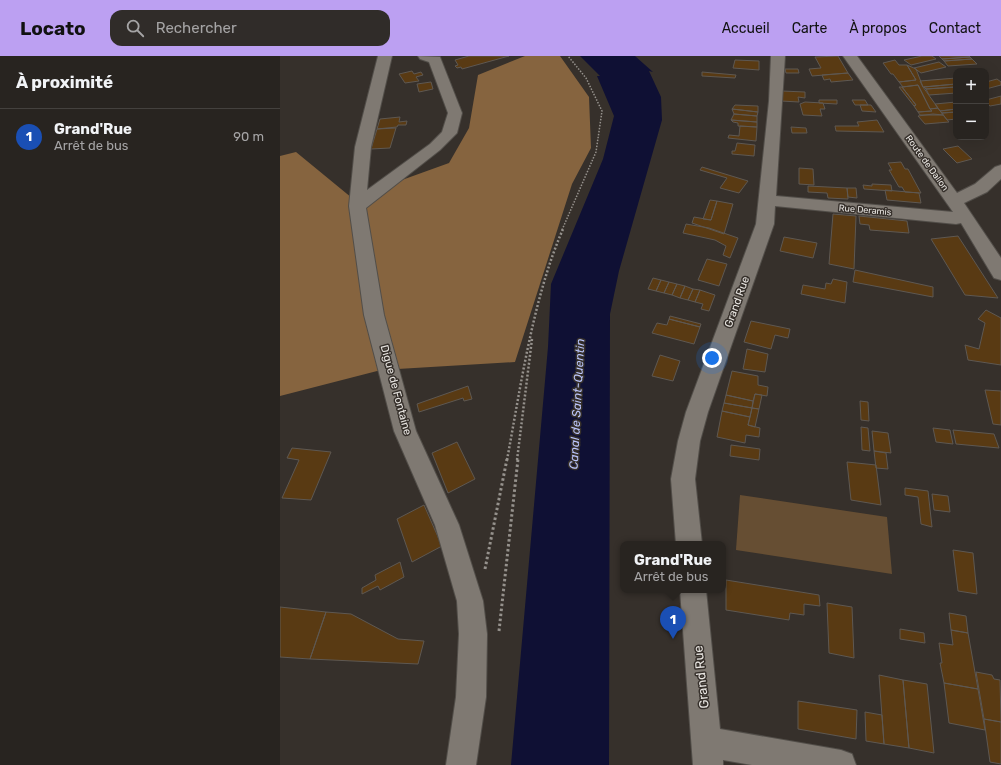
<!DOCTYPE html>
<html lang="fr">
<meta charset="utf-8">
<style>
:root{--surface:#282420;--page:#302c29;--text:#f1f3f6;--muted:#a5a4a5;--line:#44413e;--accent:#bca0f2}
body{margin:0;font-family:Rubik,sans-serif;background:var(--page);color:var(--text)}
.controls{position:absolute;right:12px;top:12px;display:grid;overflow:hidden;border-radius:8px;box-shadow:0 4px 16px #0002}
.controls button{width:36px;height:36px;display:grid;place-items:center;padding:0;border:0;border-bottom:1px solid var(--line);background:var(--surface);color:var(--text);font:20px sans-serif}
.you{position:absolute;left:432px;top:302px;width:14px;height:14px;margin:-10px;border:3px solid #fff;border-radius:50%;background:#1a73e8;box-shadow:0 0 0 6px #1a73e833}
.badge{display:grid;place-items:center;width:26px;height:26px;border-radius:50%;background:var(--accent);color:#fff;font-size:13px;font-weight:700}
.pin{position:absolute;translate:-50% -33px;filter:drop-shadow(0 1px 2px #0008)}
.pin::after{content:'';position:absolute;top:21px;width:14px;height:12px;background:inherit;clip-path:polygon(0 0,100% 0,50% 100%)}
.popup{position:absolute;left:340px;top:485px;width:106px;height:52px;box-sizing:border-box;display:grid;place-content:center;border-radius:8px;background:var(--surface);filter:drop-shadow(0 1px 3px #0005);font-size:13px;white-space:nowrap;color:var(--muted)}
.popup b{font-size:15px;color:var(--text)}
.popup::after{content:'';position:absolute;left:50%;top:100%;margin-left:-8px;border:8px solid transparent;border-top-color:var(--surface)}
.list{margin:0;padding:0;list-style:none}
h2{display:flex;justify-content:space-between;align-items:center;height:52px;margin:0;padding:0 16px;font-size:17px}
h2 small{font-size:13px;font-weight:400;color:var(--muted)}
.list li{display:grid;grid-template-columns:26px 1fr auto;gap:12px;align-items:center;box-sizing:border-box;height:56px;padding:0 16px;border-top:1px solid var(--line)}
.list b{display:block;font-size:15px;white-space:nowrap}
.list p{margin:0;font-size:13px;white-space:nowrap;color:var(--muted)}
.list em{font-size:13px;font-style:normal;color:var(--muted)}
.icon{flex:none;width:22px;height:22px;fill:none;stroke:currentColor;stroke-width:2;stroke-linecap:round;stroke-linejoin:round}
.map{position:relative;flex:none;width:721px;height:709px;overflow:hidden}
header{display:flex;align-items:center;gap:24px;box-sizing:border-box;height:56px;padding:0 20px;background:var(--accent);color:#111}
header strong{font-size:19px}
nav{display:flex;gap:22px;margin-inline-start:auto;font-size:14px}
.search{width:280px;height:36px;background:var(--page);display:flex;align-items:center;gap:10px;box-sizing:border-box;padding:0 14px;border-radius:12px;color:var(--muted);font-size:15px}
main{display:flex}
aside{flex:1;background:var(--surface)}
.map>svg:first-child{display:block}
</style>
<header>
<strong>Locato</strong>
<div class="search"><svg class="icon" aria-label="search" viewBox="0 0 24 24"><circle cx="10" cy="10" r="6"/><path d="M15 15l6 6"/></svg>Rechercher</div>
<nav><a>Accueil</a><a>Carte</a><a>À propos</a><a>Contact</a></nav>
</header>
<main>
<aside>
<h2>À proximité<small></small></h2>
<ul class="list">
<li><span class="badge" style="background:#1a4fb4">1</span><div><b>Grand'Rue</b><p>Arrêt de bus</p></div><em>90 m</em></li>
</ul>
</aside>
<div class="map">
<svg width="721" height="709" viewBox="0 0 721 709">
<rect width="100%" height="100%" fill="#36302b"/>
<path fill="#664e33" d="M460 439 607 461 612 518 456 494Z"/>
<path fill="#86643f" d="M245 0H280L309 41 311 92 292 128 235 306 101 314 0 340V100L16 96 72 142 169 107 189 72 198 19Z"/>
<path fill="#0f1034" d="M300 0H355L373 16 369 15 381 41 382 64 339 215 330 258 329 709H231L268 291 271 228 323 103 334 60 317 20H320Z"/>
<path fill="#593a13" stroke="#5e5852" d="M189 0H229L182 13 181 11 177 12 175 10 178 9 175 4Z
M558 0 568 17 532 20 529 13 541 12 535 1Z
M642 0H652L656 3 631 9 624 4Z
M659 0H689L690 1 662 3Z
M690 1 692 3 664 5 662 3Z
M692 3 697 8 668 10 664 5Z
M455 4 479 5V14L453 12Z
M615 4 619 9H627L636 24 619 26 613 18H611L603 7Z
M659 6 666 11 641 17 634 12Z
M627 9 636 13 643 31 658 52 650 53 638 29 623 31 619 26 636 24Z
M505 13H518L519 17H506Z
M132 15 134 18 141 16 143 19 136 21 139 25 125 27 119 18Z
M422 16 456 19 455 22 422 20Z
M568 17 573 24 551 26 550 23 544 24 542 19Z
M676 22V28L643 31 640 25Z
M717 23 721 26V29L706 33V26Z
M151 26 153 33 139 36 137 28Z
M676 28V31L646 33 644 31Z
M638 29 650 53 652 55 638 56 634 50 636 49 622 31Z
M619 31H622L636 49 634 50Z
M676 31V37L649 39 646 33Z
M502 35 525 36V42L518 41 519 46 501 45Z
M721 40V48L710 50 706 47V44Z
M539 44H557V48L539 47Z
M572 44H585L588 49H575Z
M525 46 543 47 545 53H540L542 60 523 59 520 48Z
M676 46V53L660 55 655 48Z
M455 49 478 50V56L452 53Z
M580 49H591L596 56 582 55Z
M658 52 663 59H640L638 56 652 55 650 53Z
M452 53 478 56 477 60 454 58Z
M676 53V56L662 57 660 55Z
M676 56V63L667 64 662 57Z
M454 58 477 60V66L451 64Z
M653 58 663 59 669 66 645 68 638 60Z
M120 61 119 66 127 65 126 69H118L117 71 97 73 100 63Z
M451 64 477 66V71L458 70V67L453 66Z
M597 64 604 76 556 75 555 70H579L577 66Z
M460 70 477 71 476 85 448 82 449 79 459 80Z
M511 71 526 72 527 77H512Z
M116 72 110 92 91 93 97 73Z
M457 87 475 89 474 100 452 98V95H455Z
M678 90 692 103 677 107 663 93Z
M621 106 625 113H628L641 137 625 136 622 131H619L609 114H612L608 107Z
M422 111 468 125 459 137 440 132 447 122 420 114Z
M519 112 533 113 534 129 519 128Z
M592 128 611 129 612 135 584 133 583 129 592 130Z
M528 130 567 132 568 143 548 142 547 137 528 136Z
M567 132H576L577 142 568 141Z
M605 134 639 137 641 147 607 144Z
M430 144 437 145 431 164 423 163Z
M437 145 453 148 444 178 412 167 414 161 431 164Z
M553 158 576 160 574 213 549 208Z
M579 160 627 165 629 177 590 174 589 169 580 168Z
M406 168 429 172 458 182 450 202 443 199 446 190 435 184 403 177Z
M678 180 718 242 685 239 651 183Z
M504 181 537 187 533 202 500 195Z
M427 203 447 208 439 230 418 224Z
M575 214 653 231V241L573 226Z
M373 222 381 224 376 235 368 233Z
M553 223 567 226 565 247 521 238 523 229 545 233 546 227 551 228Z
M381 224 389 226 384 237 376 235Z
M389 226 397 228 392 239 384 237Z
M397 228 405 230 400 242 392 239Z
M405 230 413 233 408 244 400 242Z
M413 233 420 234 415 246 408 244Z
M420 234 435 239 429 255 421 253 423 248 415 246Z
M706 254 721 262V309L688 304 685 289 699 293 705 267 698 263Z
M390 260 421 268 420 271 389 263Z
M389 263 420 271 414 288 372 277 377 267 387 269Z
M471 265 510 273 508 282 495 279 491 293 464 286Z
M467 293 488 298 485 316 463 313Z
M380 299 400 305 393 325 372 320Z
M452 315 478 320V329L488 331 487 340 475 338 473 345 446 339Z
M188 330 192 343 184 345 183 342 139 356 137 348Z
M705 334 721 335V369L713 368Z
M475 338 482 339 479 353 472 352Z
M446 339 473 345 472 352 444 347Z
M580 345 588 346 589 365 581 364Z
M444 347 472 352 470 361 442 355Z
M472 352 479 353 475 371 468 369Z
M442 355 470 361 468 369 480 372 479 381 466 379 465 387 437 381Z
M581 371 588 372 590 395 582 394Z
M653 372 670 374 673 388 656 386Z
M673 374 714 378 719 392 676 388Z
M592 375 608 377 611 397 594 395Z
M177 386 195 423 168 437 152 397Z
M451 389 480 393 479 404 450 400Z
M12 392 51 396 31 444 2 442 19 404 7 402Z
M594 395 606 397 608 413 596 412Z
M567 406 596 409 601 449 571 444Z
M625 432 648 435 652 471 641 468 638 441 625 439Z
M652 438 668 440 670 456 654 454Z
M144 449 162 490 132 506 117 463Z
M673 494 693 497 697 538 678 535Z
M120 506 124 521 100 534 98 530 82 538V532L96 524 95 519Z
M446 524 539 539 540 550 524 548V559L510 557 509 564 446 554Z
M547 547 572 551 574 602 549 597Z
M0 551 46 556 30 603 0 601Z
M46 556 71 558 118 583 144 585 138 608 30 603Z
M669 557 686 560 688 577 671 574Z
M620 573 644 577 645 587 620 583Z
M671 574 688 577 698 633 664 627 660 607H662L659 587 673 589Z
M696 616 712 619 714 623 720 624 721 666 704 663Z
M599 619 623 624 629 692 604 688Z
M623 624 647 628 654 697 629 692Z
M664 627 698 633 705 674 669 667Z
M518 645 577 654 576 683 518 673Z
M585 656 602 659 604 688 586 685Z
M704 663 721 666V708L710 706Z"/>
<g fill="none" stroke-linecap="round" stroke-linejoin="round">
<g stroke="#524e49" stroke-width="2">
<path id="minor" d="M98 0H112L91 91 87 134 150 88 162 76 168 57 149 6 140 3 138 0 160 1 182 57 177 77 160 94 86 152 104 259 136 375 179 469 203 545 207 578 206 641 196 709H166L176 641 179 578 177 545 155 469 114 375 84 259 69 150 75 91Z
M491 0H505L496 140 673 156 563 0H577L677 137 695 128 715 111 721 109V123L707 136 684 147 721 202V224L714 222 681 167 676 168 495 150 494 168 428 356 420 385 415 423 422 488H396L391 423 398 385 406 356 476 168 489 45Z
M400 534H426L440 673 561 694 572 698 576 709H472L443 704V709H413Z"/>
</g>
<path stroke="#96928d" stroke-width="1.5" stroke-dasharray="1.5 1.5" stroke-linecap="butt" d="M282 174 316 96 322 55 306 22 288 0"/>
<path stroke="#96928d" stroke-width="2.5" stroke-dasharray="2 2" stroke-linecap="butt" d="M227 404C241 329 253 242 283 173
M237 404 252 283"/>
<path stroke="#96928d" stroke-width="3" stroke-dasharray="2.5 2.5" stroke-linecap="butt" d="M205 513 227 403
M219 575 238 403"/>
<use href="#minor" fill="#7f7972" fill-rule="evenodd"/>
</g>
<g text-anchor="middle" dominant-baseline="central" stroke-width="3" stroke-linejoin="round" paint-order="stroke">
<g font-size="9" fill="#e9e6e2" stroke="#36302b">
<text transform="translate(647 107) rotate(54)">Route de Dallon</text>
<text transform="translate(585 154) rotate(5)">Rue Deramis</text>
</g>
<g font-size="11" fill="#e9e6e2" stroke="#36302b">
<text transform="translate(457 246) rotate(-70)">Grand Rue</text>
<text transform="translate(116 334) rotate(75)">Digue de Fontaine</text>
</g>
<g font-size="12" font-style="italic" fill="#bbc5fc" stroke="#36302b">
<text transform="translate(297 348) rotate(-87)">Canal de Saint-Quentin</text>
</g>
<g font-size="13" fill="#e9e6e2" stroke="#36302b">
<text transform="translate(421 621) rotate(-96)">Grand Rue</text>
</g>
</g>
</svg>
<div class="controls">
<button>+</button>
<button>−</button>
</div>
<div class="you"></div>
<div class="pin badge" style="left:393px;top:583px;background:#1a4fb4">1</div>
<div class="popup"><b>Grand'Rue</b>Arrêt de bus</div>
</div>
</main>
